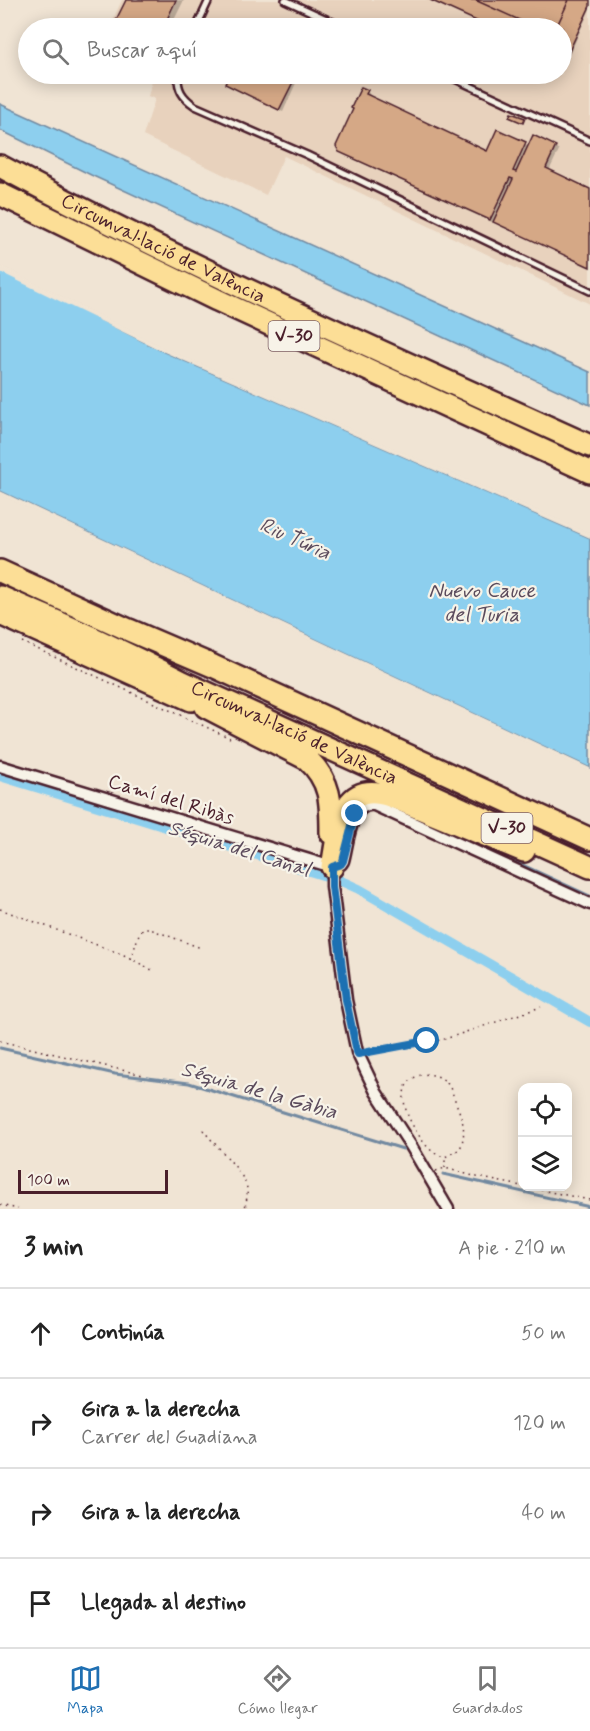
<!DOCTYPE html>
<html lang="es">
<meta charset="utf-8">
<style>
:root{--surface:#fff;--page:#f6f6f6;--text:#222;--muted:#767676;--line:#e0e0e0;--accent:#1f6fb2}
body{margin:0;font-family:Mynerve,sans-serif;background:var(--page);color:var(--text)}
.controls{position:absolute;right:18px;bottom:18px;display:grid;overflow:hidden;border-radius:12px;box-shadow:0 3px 15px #0003}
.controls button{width:54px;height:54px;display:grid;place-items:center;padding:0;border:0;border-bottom:2px solid var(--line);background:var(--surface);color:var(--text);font:30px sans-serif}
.scale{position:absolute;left:18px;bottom:15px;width:150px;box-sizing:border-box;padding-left:6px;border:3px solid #4a1f2b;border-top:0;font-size:16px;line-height:21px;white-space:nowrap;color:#4a1f2b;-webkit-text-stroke:4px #f7f3e8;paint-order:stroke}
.stop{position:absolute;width:18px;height:18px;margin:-14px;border:4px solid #1f6fb2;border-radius:50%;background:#fff}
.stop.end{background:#1f6fb2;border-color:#fff;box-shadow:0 2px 6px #0008}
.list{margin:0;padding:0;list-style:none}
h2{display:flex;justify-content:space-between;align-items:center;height:78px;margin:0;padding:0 24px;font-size:26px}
h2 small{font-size:20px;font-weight:400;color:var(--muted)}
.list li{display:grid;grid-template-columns:39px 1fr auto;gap:18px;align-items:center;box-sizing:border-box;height:90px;padding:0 24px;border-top:2px solid var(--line)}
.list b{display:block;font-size:22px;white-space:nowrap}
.list p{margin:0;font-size:20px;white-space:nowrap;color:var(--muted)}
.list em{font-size:20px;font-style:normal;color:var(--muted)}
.icon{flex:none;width:33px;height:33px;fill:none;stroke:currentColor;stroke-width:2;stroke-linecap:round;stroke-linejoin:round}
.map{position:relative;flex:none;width:590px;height:1209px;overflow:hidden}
.search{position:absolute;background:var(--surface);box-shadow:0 3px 15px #0003;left:18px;right:18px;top:18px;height:66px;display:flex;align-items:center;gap:15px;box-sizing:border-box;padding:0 21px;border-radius:33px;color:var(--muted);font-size:22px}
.sheet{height:438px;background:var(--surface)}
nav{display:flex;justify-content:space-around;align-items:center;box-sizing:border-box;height:84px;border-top:2px solid var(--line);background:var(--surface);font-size:16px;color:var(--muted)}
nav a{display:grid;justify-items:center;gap:3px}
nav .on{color:var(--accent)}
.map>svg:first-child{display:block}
</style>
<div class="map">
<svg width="590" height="1209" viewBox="0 0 590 1209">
<rect width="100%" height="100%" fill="#f0e4d4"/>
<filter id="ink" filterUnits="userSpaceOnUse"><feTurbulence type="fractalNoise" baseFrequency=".0167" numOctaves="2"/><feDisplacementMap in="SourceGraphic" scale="12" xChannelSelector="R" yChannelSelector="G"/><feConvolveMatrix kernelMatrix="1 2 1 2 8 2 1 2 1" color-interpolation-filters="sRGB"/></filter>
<g filter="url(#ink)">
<path fill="#e8d2bd" d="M122 0H590V304L284 156 266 195 143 136 155 99 148 96 153 78 142 74H562V28H109Z"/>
<path fill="#8dcfee" stroke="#7289a0" stroke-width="1.5" d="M0 104 590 372V405L91 175 0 130Z
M0 269 164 352 590 538V768L0 491Z"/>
<path fill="#f0e4d4" d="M0 266 165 349 590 534V538L164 352 0 272Z
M0 491 590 768V771L0 494Z"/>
<path fill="#0003" d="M128 0H184L170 28H114Z
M431 0H590V9L566 62 562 60V28H493Z
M231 74H300L283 112 230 87 227 84Z
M367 91 370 95 369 97 488 153 525 143 529 148 555 147 559 150 549 171 590 190V267L498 225 495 221 494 223 344 155 340 151Z"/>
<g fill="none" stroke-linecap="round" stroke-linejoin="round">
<path stroke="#7289a0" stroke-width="3" d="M512 860 590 896
M0 1048 115 1074 189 1083 403 1149
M443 1174 590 1207"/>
<path stroke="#8dcfee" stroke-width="10" d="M0 776 339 880 359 889 590 1022"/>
</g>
<path fill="#d5a886" stroke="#4a1f2b" stroke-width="1.5" d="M126 0H176L163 28H112Z
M430 0H475L537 28H492Z
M475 0H569L556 28H537Z
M569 0H590V6L564 62 562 61V28H556Z
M230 74H297L279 110 225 84Z
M361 87 368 90 366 94 487 151 497 129 526 142 513 171 516 172 533 135 556 146 546 168 590 189V267L493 222 513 179 510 178 490 220 339 152 336 146 353 109 351 108Z
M511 113 525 118 523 123 509 117Z"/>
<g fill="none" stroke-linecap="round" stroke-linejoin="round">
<g stroke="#4a1f2b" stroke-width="10">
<path id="lane" d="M285 0 346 28
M196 28 209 0
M178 74C177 89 182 97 195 106L307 155 590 291
M444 74 590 141"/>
</g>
<g stroke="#4a1f2b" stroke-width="15">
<path id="street" d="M0 766 332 867
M338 865 341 864 343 861C348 844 350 801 374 805L590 904
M332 867V886L346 1000 357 1052 376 1092 411 1146 448 1209"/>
</g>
<g stroke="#4a1f2b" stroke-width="26">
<g id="highway">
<path id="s1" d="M0 166C192 269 392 356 590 446"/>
<path d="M0 194 217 300 590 472"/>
<path d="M0 571 129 630 213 666 590 839"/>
<path id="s2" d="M0 597C62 623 123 651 183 682L590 867"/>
<path d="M0 614 191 700"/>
<path d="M206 707 307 759C331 781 331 802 331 833"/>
<path d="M332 867C339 831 339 779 390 796L524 851"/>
</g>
</g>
<path stroke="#4a1f2b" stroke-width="1.5" stroke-dasharray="1.5 4.5" stroke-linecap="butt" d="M22 642 230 738
M0 909 124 955 152 970
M131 959 139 934 143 929H150L201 948
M0 1041 143 1075
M367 1052 409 1043 442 1040 541 1007
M203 1130C214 1144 241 1169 246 1185 249 1192 246 1201 245 1209
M445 1168V1157L460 1149C466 1133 464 1124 458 1108 455 1101 453 1093 449 1086 438 1068 406 1071 404 1094 403 1106 409 1120 415 1129 422 1141 431 1155 445 1157
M436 1171 445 1168 477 1177 590 1200
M0 1205 18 1209"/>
<use href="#lane" stroke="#f7f3e8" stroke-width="5"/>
<use href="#street" stroke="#f7f3e8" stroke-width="10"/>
<use href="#highway" stroke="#fcde96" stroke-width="21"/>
</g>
</g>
<g fill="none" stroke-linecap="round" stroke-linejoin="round" filter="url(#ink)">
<path stroke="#1f6fb2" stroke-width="8" d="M355 814 343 861 341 864 332 867V886L346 1000 357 1052 358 1054 427 1041"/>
</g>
<g text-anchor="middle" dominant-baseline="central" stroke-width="4.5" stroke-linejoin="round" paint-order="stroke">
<g fill="#f7f3e8" stroke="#7e5f64" stroke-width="1.5">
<rect x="268.5" y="321" width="51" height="30" rx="4.5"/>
<rect x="481.5" y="813" width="51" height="30" rx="4.5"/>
</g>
<g font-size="18" font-weight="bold" fill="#4a1f2b">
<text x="294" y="336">V-30</text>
<text x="507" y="828">V-30</text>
</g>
<g font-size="20" fill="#4a1f2b" stroke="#f7f3e8">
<text stroke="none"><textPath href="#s1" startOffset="183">Circumval·lació de València</textPath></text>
<text stroke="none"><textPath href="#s2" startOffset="324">Circumval·lació de València</textPath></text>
<text transform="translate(171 800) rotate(17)">Camí del Ribàs</text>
</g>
<g font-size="21" font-style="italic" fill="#5b4b5c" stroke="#f7f3e8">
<text transform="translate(295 539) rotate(24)">Riu Túria</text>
<text x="482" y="591">Nuevo Cauce<tspan x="482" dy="24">del Turia</tspan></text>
<text transform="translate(239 849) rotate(17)">Séquia del Canal</text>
<text transform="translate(259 1091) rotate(16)">Séquia de la Gàbia</text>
</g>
</g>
</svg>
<div class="controls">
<button><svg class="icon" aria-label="locate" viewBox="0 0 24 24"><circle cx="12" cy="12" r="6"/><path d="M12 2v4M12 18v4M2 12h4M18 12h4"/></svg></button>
<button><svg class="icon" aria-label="layers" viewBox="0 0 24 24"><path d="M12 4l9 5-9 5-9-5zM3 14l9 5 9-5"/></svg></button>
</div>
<div class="scale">100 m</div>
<div class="stop" style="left:427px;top:1041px"></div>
<div class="stop end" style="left:355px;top:814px"></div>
<div class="search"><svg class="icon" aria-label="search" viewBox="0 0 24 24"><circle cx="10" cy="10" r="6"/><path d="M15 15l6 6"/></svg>Buscar aquí</div>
</div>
<section class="sheet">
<h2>3 min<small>A pie · 210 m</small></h2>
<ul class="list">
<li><svg class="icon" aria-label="ahead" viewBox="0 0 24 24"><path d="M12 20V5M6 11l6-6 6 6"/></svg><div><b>Continúa</b></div><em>50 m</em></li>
<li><svg class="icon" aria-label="right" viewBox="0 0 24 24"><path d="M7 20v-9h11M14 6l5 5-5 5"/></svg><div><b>Gira a la derecha</b><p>Carrer del Guadiana</p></div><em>120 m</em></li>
<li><svg class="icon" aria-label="right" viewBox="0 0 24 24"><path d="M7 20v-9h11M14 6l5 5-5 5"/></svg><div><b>Gira a la derecha</b></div><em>40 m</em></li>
<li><svg class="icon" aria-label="arrive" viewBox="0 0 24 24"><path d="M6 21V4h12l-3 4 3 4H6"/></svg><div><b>Llegada al destino</b></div></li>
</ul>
</section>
<nav>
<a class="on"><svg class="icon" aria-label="map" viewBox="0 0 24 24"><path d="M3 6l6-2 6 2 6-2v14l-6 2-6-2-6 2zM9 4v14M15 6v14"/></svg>Mapa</a>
<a><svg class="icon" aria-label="directions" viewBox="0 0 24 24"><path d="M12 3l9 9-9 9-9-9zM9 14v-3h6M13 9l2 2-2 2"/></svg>Cómo llegar</a>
<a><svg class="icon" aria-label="saved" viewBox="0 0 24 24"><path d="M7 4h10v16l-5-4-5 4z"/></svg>Guardados</a>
</nav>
